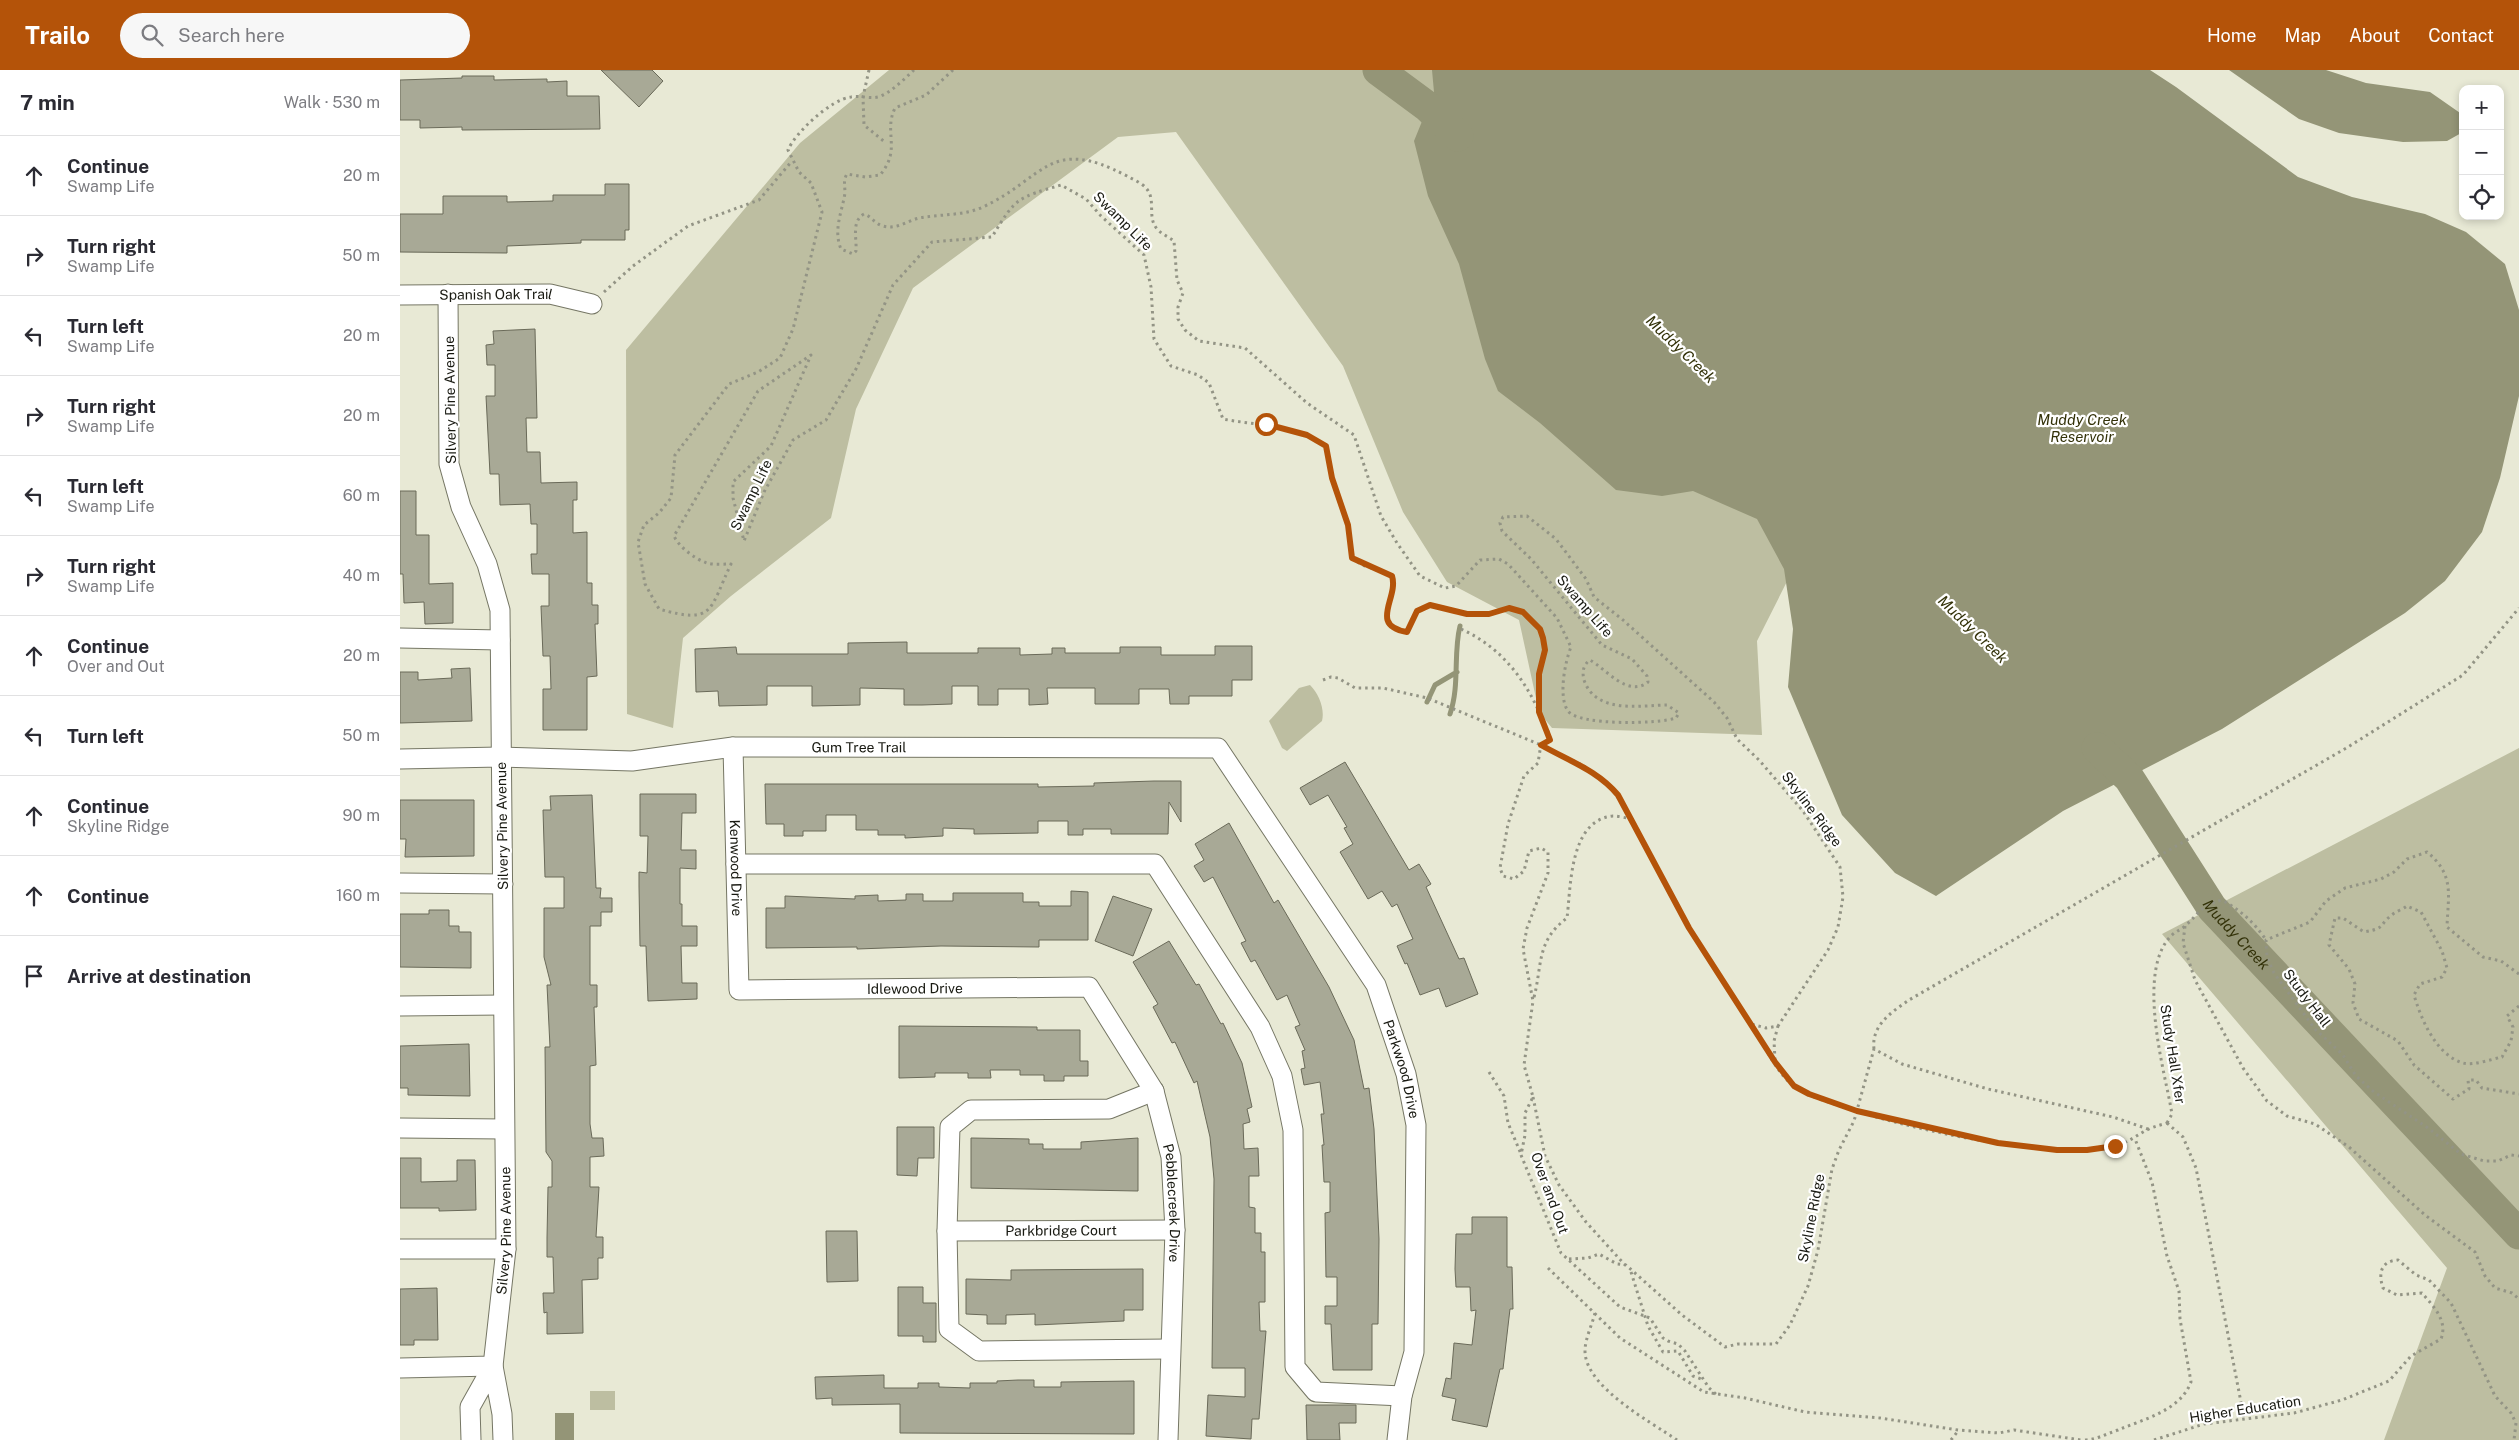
<!DOCTYPE html>
<meta charset="utf-8">
<style>
:root{--surface:#fff;--page:#f7f7f7;--text:#2b2b33;--muted:#7c7c81;--line:#e1e1e2;--accent:#b45309}
body{margin:0;font-family:"Public Sans",sans-serif;background:var(--page);color:var(--text)}
.controls{position:absolute;right:15px;top:15px;display:grid;overflow:hidden;border-radius:10px;box-shadow:0 2px 8px #0003}
.controls button{width:45px;height:45px;display:grid;place-items:center;padding:0;border:0;border-bottom:1px solid var(--line);background:var(--surface);color:var(--text);font:25px sans-serif}
.stop{position:absolute;width:15px;height:15px;margin:-11px;border:4px solid #b45309;border-radius:50%;background:#fff}
.stop.end{background:#b45309;border-color:#fff;box-shadow:0 1px 5px #0008}
.list{margin:0;padding:0;list-style:none}
h2{display:flex;justify-content:space-between;align-items:center;height:65px;margin:0;padding:0 20px;font-size:21px}
h2 small{font-size:16px;font-weight:400;color:var(--muted)}
.list li{display:grid;grid-template-columns:32px 1fr auto;gap:15px;align-items:center;box-sizing:border-box;height:80px;padding:0 20px;border-top:1px solid var(--line)}
.list b{display:block;font-size:19px;white-space:nowrap}
.list p{margin:0;font-size:16px;white-space:nowrap;color:var(--muted)}
.list em{font-size:16px;font-style:normal;color:var(--muted)}
.icon{flex:none;width:28px;height:28px;fill:none;stroke:currentColor;stroke-width:2;stroke-linecap:round;stroke-linejoin:round}
.map{position:relative;flex:none;width:2119px;height:1370px;overflow:hidden}
header{display:flex;align-items:center;gap:30px;box-sizing:border-box;height:70px;padding:0 25px;background:var(--accent);color:#fff}
header strong{font-size:24px}
nav{display:flex;gap:28px;margin-inline-start:auto;font-size:18px}
.search{width:350px;height:45px;background:var(--page);display:flex;align-items:center;gap:12px;box-sizing:border-box;padding:0 18px;border-radius:28px;color:var(--muted);font-size:19px}
main{display:flex}
aside{flex:1;background:var(--surface)}
.map>svg:first-child{display:block}
</style>
<header>
<strong>Trailo</strong>
<div class="search"><svg class="icon" aria-label="search" viewBox="0 0 24 24"><circle cx="10" cy="10" r="6"/><path d="M15 15l6 6"/></svg>Search here</div>
<nav><a>Home</a><a>Map</a><a>About</a><a>Contact</a></nav>
</header>
<main>
<aside>
<h2>7 min<small>Walk · 530 m</small></h2>
<ul class="list">
<li><svg class="icon" aria-label="ahead" viewBox="0 0 24 24"><path d="M12 20V5M6 11l6-6 6 6"/></svg><div><b>Continue</b><p>Swamp Life</p></div><em>20 m</em></li>
<li><svg class="icon" aria-label="right" viewBox="0 0 24 24"><path d="M7 20v-9h11M14 6l5 5-5 5"/></svg><div><b>Turn right</b><p>Swamp Life</p></div><em>50 m</em></li>
<li><svg class="icon" aria-label="left" viewBox="0 0 24 24"><path d="M17 20v-9H6M10 6l-5 5 5 5"/></svg><div><b>Turn left</b><p>Swamp Life</p></div><em>20 m</em></li>
<li><svg class="icon" aria-label="right" viewBox="0 0 24 24"><path d="M7 20v-9h11M14 6l5 5-5 5"/></svg><div><b>Turn right</b><p>Swamp Life</p></div><em>20 m</em></li>
<li><svg class="icon" aria-label="left" viewBox="0 0 24 24"><path d="M17 20v-9H6M10 6l-5 5 5 5"/></svg><div><b>Turn left</b><p>Swamp Life</p></div><em>60 m</em></li>
<li><svg class="icon" aria-label="right" viewBox="0 0 24 24"><path d="M7 20v-9h11M14 6l5 5-5 5"/></svg><div><b>Turn right</b><p>Swamp Life</p></div><em>40 m</em></li>
<li><svg class="icon" aria-label="ahead" viewBox="0 0 24 24"><path d="M12 20V5M6 11l6-6 6 6"/></svg><div><b>Continue</b><p>Over and Out</p></div><em>20 m</em></li>
<li><svg class="icon" aria-label="left" viewBox="0 0 24 24"><path d="M17 20v-9H6M10 6l-5 5 5 5"/></svg><div><b>Turn left</b></div><em>50 m</em></li>
<li><svg class="icon" aria-label="ahead" viewBox="0 0 24 24"><path d="M12 20V5M6 11l6-6 6 6"/></svg><div><b>Continue</b><p>Skyline Ridge</p></div><em>90 m</em></li>
<li><svg class="icon" aria-label="ahead" viewBox="0 0 24 24"><path d="M12 20V5M6 11l6-6 6 6"/></svg><div><b>Continue</b></div><em>160 m</em></li>
<li><svg class="icon" aria-label="arrive" viewBox="0 0 24 24"><path d="M6 21V4h12l-3 4 3 4H6"/></svg><div><b>Arrive at destination</b></div></li>
</ul>
</aside>
<div class="map">
<svg width="2119" height="1370" viewBox="0 0 2119 1370">
<rect width="100%" height="100%" fill="#e8e9d5"/>
<path fill="#bdbea1" d="M489 0H1645L1357 571 1362 665 1152 658 1139 642 1119 550 1047 512 1003 442 943 296 776 62 718 67 513 218 456 339 431 448 331 526 283 568 273 658 227 644 226 280 400 73Z
M910 615C919 624 925 639 922 651L887 681 882 678 869 651 899 618Z
M2119 678V1370H1984L2047 1198 1762 864Z
M190 1321H215V1340H190Z"/>
<path fill="#949577" d="M1032 0H1750L1776 17 1898 107 1952 127 2025 144 2066 162 2105 194 2119 240V326L2100 408 2082 462 2045 511 2005 543 1822 659 1663 741 1536 826 1495 803 1442 745 1388 617 1393 559 1384 499 1357 449 1293 421 1262 426 1216 420 1140 353 1098 321 1085 289 1059 194 1028 126 1014 71 1034 22Z
M1829 0H1926L1966 13 2030 22 2063 45V62L2047 71 2003 72 1939 63 1899 49Z
M155 1343H174V1370H155Z"/>
<g fill="none" stroke-linecap="round" stroke-linejoin="round">
<path stroke="#949577" stroke-width="5" d="M1027 632 1035 615 1057 602
M1050 644C1060 615 1053 584 1060 556"/>
<g stroke="#949577" stroke-width="31">
<path d="M978 0 1028 37 1058 66"/>
<path id="s1" d="M1697 678 1729 708 1812 838 2119 1164"/>
</g>
</g>
<path fill="#a8a996" stroke="#6a6a59" d="M201 0H252L263 11 239 37Z
M62 6H94V10L147 9V12L167 11V26H199L200 59 62 60V57L20 58V50H0V10L62 8Z
M205 114H229V160H225V170H181V173L107 176V183L0 182V144H43V126H107V132L153 131V125H205Z
M135 259 137 348H126L127 382H140L141 413 177 412V430H173V463L187 462V513H192V535H198V554H195L197 606 187 607V660H143V619H151L150 586H143L141 536H149V504H132L131 484H137V454H131L130 434 100 435 99 404H90L86 326H95V295H87L86 275 94 274 93 261Z
M0 421H16V465H29V514L53 513V553L25 554 24 532 4 533 3 504H0Z
M507 572V583H578V578H620V585L652 584V578H665V583H720V577H761V585H815V576H852V610H832V626H789V634H770L769 619H739V634H695V618H647L648 634 629 635V619H598V635H578V616H552V634L522 635H504V619L460 618V635L412 636V616H367V635L319 636 318 621 296 622 295 579 336 577 337 584H448V573Z
M70 598 72 651 0 653V602H18V610L52 608 51 599Z
M945 692 1009 800 1019 794 1031 814 1026 817 1059 889 1064 888 1078 924 1046 937 1039 918 1020 925 1007 893 1005 894 997 876 1013 869 997 834 992 837 982 821 968 829 940 782 953 774 944 758 947 757 928 725 910 735 900 718Z
M754 711H781V752L769 732 768 764H711V759H683V765H668V751H638V763L574 764V759L543 758V766L505 768V765H478V760H456V745H426V761H403V766H384V754H366L365 714H638V717L694 716V713Z
M240 724H296V743H282L281 780H296V799L280 798V834H282V856H297V876H281L282 913H297V929L248 931 246 876H240L239 816V802L247 803 248 766H240Z
M192 725 196 818H201L200 828H212V842H201V856H190V915H197V937H194L196 995 190 996V1054L192 1068H203L204 1086 190 1087V1117H199L196 1167H203V1188H198V1209L182 1210 183 1263 147 1264V1242L144 1243 143 1223H154L153 1187H147V1168L148 1117H152V1091L146 1082 145 977H150L147 915H151L144 887V838H164V807H145L143 740H151L150 726Z
M0 730H74V786L5 787 6 769H0Z
M829 753 874 833 878 830 929 917 954 970 964 1019 969 1018 974 1059 979 1169 978 1254H972V1300H933L931 1254H925V1236H937V1207H926L925 1143 930 1142V1112H924L922 1075H924L921 1044H924L920 1012 904 1015 901 999 905 998 902 981 905 980 895 957 900 955 887 925 877 930 855 890 851 892 841 873 846 871 813 807 804 812 794 796 804 790 795 774Z
M671 821 688 822V870H639V877L541 876 457 879V877L366 878V838H385V826L455 829V826L478 825V831L506 830V824H523V831H553V823H623V832H639V836H671Z
M713 826 752 839 733 886 695 871Z
M29 840H49V856H59V862H71V898L0 897V844H29Z
M769 871 796 915 799 914 821 954 823 953 842 993 852 1037 847 1039 850 1052 843 1054 844 1079 858 1078 859 1106H849V1137L855 1138V1163H861V1182H865V1232H859L860 1261H866L859 1349H852L851 1369 806 1366 808 1325 845 1327V1298H812L814 1109 810 1067 797 1011 794 1013 775 972 772 973 753 937 758 934 733 892Z
M499 956 637 957V960H680V991H688V1006H664V1011H644V1005H620V1000H590L591 1008H568V1003H535V1007L499 1008Z
M69 974 70 1026 8 1025V1018H0V976Z
M497 1057H534V1088H518L517 1106 497 1105Z
M571 1068 629 1069V1074H643V1079H681V1072L738 1068V1121L571 1118Z
M0 1088H21V1112L57 1111V1090H75L76 1140 39 1141V1138H0Z
M1072 1147H1107V1197H1112L1113 1239H1110L1103 1299H1100L1087 1357 1052 1350 1056 1329 1042 1326 1046 1308 1051 1309 1054 1273 1072 1275 1076 1240 1071 1241 1070 1217H1056L1055 1199 1056 1164H1072Z
M426 1161H457L458 1211 427 1212Z
M743 1199V1240H724V1251L635 1255V1244L606 1245V1254H587V1245L566 1244V1209L611 1210V1200Z
M498 1217H523V1233H536V1272H523V1266H498Z
M37 1218 38 1270H14V1275H0V1219Z
M484 1305V1318H518V1313H539V1317L570 1318V1313H597V1311L618 1310H634V1317H661V1312L734 1311V1364L500 1363V1334L432 1335V1328L416 1329 415 1307Z
M906 1335H956V1353H939L940 1370H907Z"/>
<g fill="none" stroke-linecap="round" stroke-linejoin="round">
<g stroke="#757664" stroke-width="21">
<g id="minor">
<path id="s2" d="M0 225 150 224 192 234"/>
<path d="M0 568 100 570"/>
<path id="s3" d="M333 677 339 920 689 917 754 1021 771 1087 775 1160 768 1370"/>
<path id="s4" d="M0 689 100 687 232 691 333 677 818 678 976 915 1006 1004 1016 1055 1014 1282 1002 1326 997 1370"/>
<path d="M336 794H755L860 957 882 1006 893 1060 895 1297 916 1322 1002 1326"/>
<path d="M0 813 103 814"/>
<path d="M0 936 103 935"/>
<path d="M754 1021 709 1039 571 1040 550 1057 547 1161 549 1259 579 1281 770 1279"/>
<path d="M0 1058 104 1059"/>
<path id="s5" d="M547 1161 775 1160"/>
<path d="M0 1179H106"/>
<path id="s6" d="M0 1298 93 1296 106 1179 100 540 87 494 61 437 49 394 48 224"/>
<path d="M71 1370 70 1337 93 1296 102 1344 103 1370"/>
</g>
</g>
<path stroke="#939485" stroke-width="3" stroke-dasharray="2.5 4" stroke-linecap="butt" d="M469 0 463 27 464 55 486 73
M514 0C504 9 494 20 481 26 471 30 461 25 451 27 431 29 395 63 388 80L399 102 411 113 422 142 393 259 380 288 358 302 329 314 275 385 271 428 259 443 244 455 238 472 245 514 259 539C315 555 309 540 331 494 324 494 314 495 307 493 295 489 279 477 274 466L358 321 411 285 371 376 333 412V428L344 471 364 422 393 370 426 350 456 299 493 215 532 172 592 167C616 127 617 128 661 115L686 129 701 146 744 185 751 217 754 269 771 296 798 305 809 313 823 349C858 356 896 354 926 376L932 408 948 455 952 488 962 495 992 505C999 528 968 555 1007 562L1017 541 1030 535 1067 544 1089 543 1109 539 1123 542 1140 559 1143 568 1145 580 1139 604V642
M553 0 526 25 495 38C483 63 502 79 480 105L465 107 447 104C443 110 445 116 445 123 442 142 433 160 441 179L453 184 456 181C457 169 451 151 464 144 471 146 475 154 483 156 496 160 507 151 519 148 540 144 563 146 583 137 645 108 649 65 727 106 732 109 742 113 746 118 757 130 746 148 758 160 763 165 769 167 774 171L777 210 783 223 778 237V249L785 260 799 271 845 278 907 333 954 365 981 446 997 473 1020 506 1045 518 1056 516 1080 490 1099 489 1108 494 1157 548 1171 577C1165 592 1158 627 1168 641 1179 656 1259 654 1276 648L1279 643 1267 635C1241 635 1196 645 1184 610 1182 602 1183 595 1190 590 1206 599 1228 628 1248 612L1247 606 1232 589 1202 575 1131 489 1102 461 1100 453 1103 447 1127 446 1156 469 1186 509 1194 527 1223 550 1314 632 1327 648 1337 669 1359 690 1403 741 1440 797 1443 827 1438 857 1428 880 1378 956 1366 958 1351 954 1289 858 1232 749C1226 748 1219 746 1213 746 1169 750 1171 817 1167 848 1135 872 1143 896 1133 931
M204 222 233 196 288 156 359 130 392 91
M1061 559C1099 576 1124 607 1140 644 1144 653 1149 661 1150 669L1141 674 1138 693 1124 706 1108 754 1100 798 1103 806 1114 809 1124 801 1129 781 1141 778 1148 782V803L1127 858 1123 879 1133 931 1124 995 1133 1027 1125 1043V1065L1121 1085 1161 1183 1220 1237 1250 1248 1263 1268 1268 1271 1278 1274 1285 1281 1309 1318 1317 1325
M923 610 931 607 938 608 955 618H983L1027 628 1141 675 1184 696 1209 714 1232 749
M1785 856 1783 873 1795 910 1843 998 1867 1031 1887 1046 1915 1054 1949 1077 2025 1145 2075 1182 2085 1206 2095 1218 2112 1223 2119 1229
M2119 904 2101 891 2083 887 2047 857C2048 825 2055 805 2027 782L2007 789 1994 802 1981 809 1945 818 1926 831 1910 852 1866 870 1867 887 1874 903 1915 959 1943 985 1956 1006 1974 1022 2028 1058 2061 1084 2084 1091H2098L2111 1085 2119 1086
M2119 936 2107 946 2113 957 2111 971 2102 987C2092 989 2073 996 2063 993 2036 985 2021 949 2014 925L2020 914 2042 907 2047 898 2042 881 2021 842 2007 836C2003 839 1997 841 1993 844 1978 855 1987 858 1964 862L1943 848H1935L1929 875 1949 899 1955 914 1953 933 1959 949 1998 971 2014 995 2053 1029 2069 1019 2068 1010H2076L2082 1018 2119 1024
M1351 955C1364 974 1376 1003 1395 1017 1408 1026 1425 1031 1440 1036 1507 1058 1585 1074 1655 1080 1674 1082 1693 1080 1712 1077 1727 1074 1736 1065 1749 1059 1755 1056 1761 1055 1767 1053
M1474 979C1471 955 1492 942 1509 930L1948 677 2063 605 2119 538
M1375 990 1374 971 1378 956
M1089 1002 1104 1026 1108 1053 1121 1084
M1133 1027 1145 1086 1159 1115 1186 1152 1225 1195
M1767 1053 1772 1044 1770 1033C1762 992 1737 898 1772 865 1776 861 1781 860 1785 856 1800 843 1799 836 1822 830 1840 840 1854 852 1866 870
M1767 1053 1783 1067 1796 1098 1844 1348
M1169 1189 1188 1188 1199 1184 1217 1194 1226 1195 1282 1245 1325 1277 1338 1274H1376L1390 1255 1408 1216 1418 1180 1432 1099 1439 1080 1454 1051 1474 979 1502 994 1588 1019 1713 1047 1748 1059
M1148 1198 1220 1268 1304 1322 1345 1328 1405 1342 1480 1348 1558 1360 1599 1363 1614 1360 1681 1370
M1231 1202 1248 1256 1263 1282 1278 1281 1293 1306 1304 1310
M1195 1243C1192 1255 1185 1269 1185 1281 1185 1317 1251 1352 1277 1370
M1551 1370 1558 1361
M1685 1370C1698 1369 1706 1364 1718 1360 1744 1349 1780 1341 1791 1312L1780 1249 1779 1221 1767 1186 1752 1112 1735 1069
M1754 1370 1804 1354 1894 1343 1942 1330 1989 1311 2011 1286 2041 1269C2048 1251 2034 1237 2022 1223L1997 1225 1983 1218C1978 1203 1981 1191 1998 1190L2016 1205 2029 1210 2051 1233 2095 1326 2111 1343 2116 1353 2114 1370"/>
<use href="#minor" stroke="#fff" stroke-width="19"/>
</g>
<g fill="none" stroke-linecap="round" stroke-linejoin="round">
<path stroke="#b45309" stroke-width="6" d="M866 354 907 365 926 376 932 408 948 455 952 488 992 506C999 528 968 555 1007 562L1017 541 1030 535 1067 544H1089L1109 538 1123 542 1140 559 1143 568 1145 580 1139 604V642L1150 670 1141 675C1169 691 1197 700 1218 725L1289 858 1375 992 1394 1016 1409 1024 1457 1041 1598 1073 1657 1080H1687L1715 1076"/>
</g>
<g text-anchor="middle" dominant-baseline="central" stroke-width="4.5" stroke-linejoin="round" paint-order="stroke">
<g font-size="14" fill="#181911" stroke="#fff">
<text transform="translate(723 151) rotate(45)">Swamp Life</text>
<text stroke="none"><textPath href="#s2" startOffset="96">Spanish Oak Trail</textPath></text>
<text transform="translate(50 330) rotate(-91)">Silvery Pine Avenue</text>
<text transform="translate(351 425) rotate(-64)">Swamp Life</text>
<text transform="translate(1185 536) rotate(49)">Swamp Life</text>
<text stroke="none"><textPath href="#s4" startOffset="460">Gum Tree Trail</textPath></text>
<text transform="translate(1412 739) rotate(53)">Skyline Ridge</text>
<text transform="translate(102 756) rotate(-91)">Silvery Pine Avenue</text>
<text stroke="none"><textPath href="#s3" startOffset="121">Kenwood Drive</textPath></text>
<text stroke="none"><textPath href="#s3" startOffset="419">Idlewood Drive</textPath></text>
<text transform="translate(1907 928) rotate(53)">Study Hall</text>
<text transform="translate(1773 984) rotate(81)">Study Hall Xfer</text>
<text stroke="none"><textPath href="#s4" startOffset="1192">Parkwood Drive</textPath></text>
<text transform="translate(1150 1123) rotate(70)">Over and Out</text>
<text stroke="none"><textPath href="#s3" startOffset="830">Pebblecreek Drive</textPath></text>
<text transform="translate(1411 1148) rotate(-79)">Skyline Ridge</text>
<text stroke="none"><textPath href="#s6" startOffset="229">Silvery Pine Avenue</textPath></text>
<text stroke="none"><textPath href="#s5" startOffset="114">Parkbridge Court</textPath></text>
<text transform="translate(1845 1339) rotate(-9)">Higher Education</text>
</g>
<g font-size="15" font-style="italic" fill="#333209" stroke="#fff">
<text transform="translate(1281 279) rotate(44)">Muddy Creek</text>
<text x="1682" y="349">Muddy Creek<tspan x="1682" dy="17">Reservoir</tspan></text>
<text transform="translate(1573 559) rotate(44)">Muddy Creek</text>
<text stroke="none"><textPath href="#s1" startOffset="234">Muddy Creek</textPath></text>
</g>
</g>
</svg>
<div class="controls">
<button>+</button>
<button>−</button>
<button><svg class="icon" aria-label="locate" viewBox="0 0 24 24"><circle cx="12" cy="12" r="6"/><path d="M12 2v4M12 18v4M2 12h4M18 12h4"/></svg></button>
</div>
<div class="stop" style="left:866px;top:354px"></div>
<div class="stop end" style="left:1715px;top:1076px"></div>
</div>
</main>
